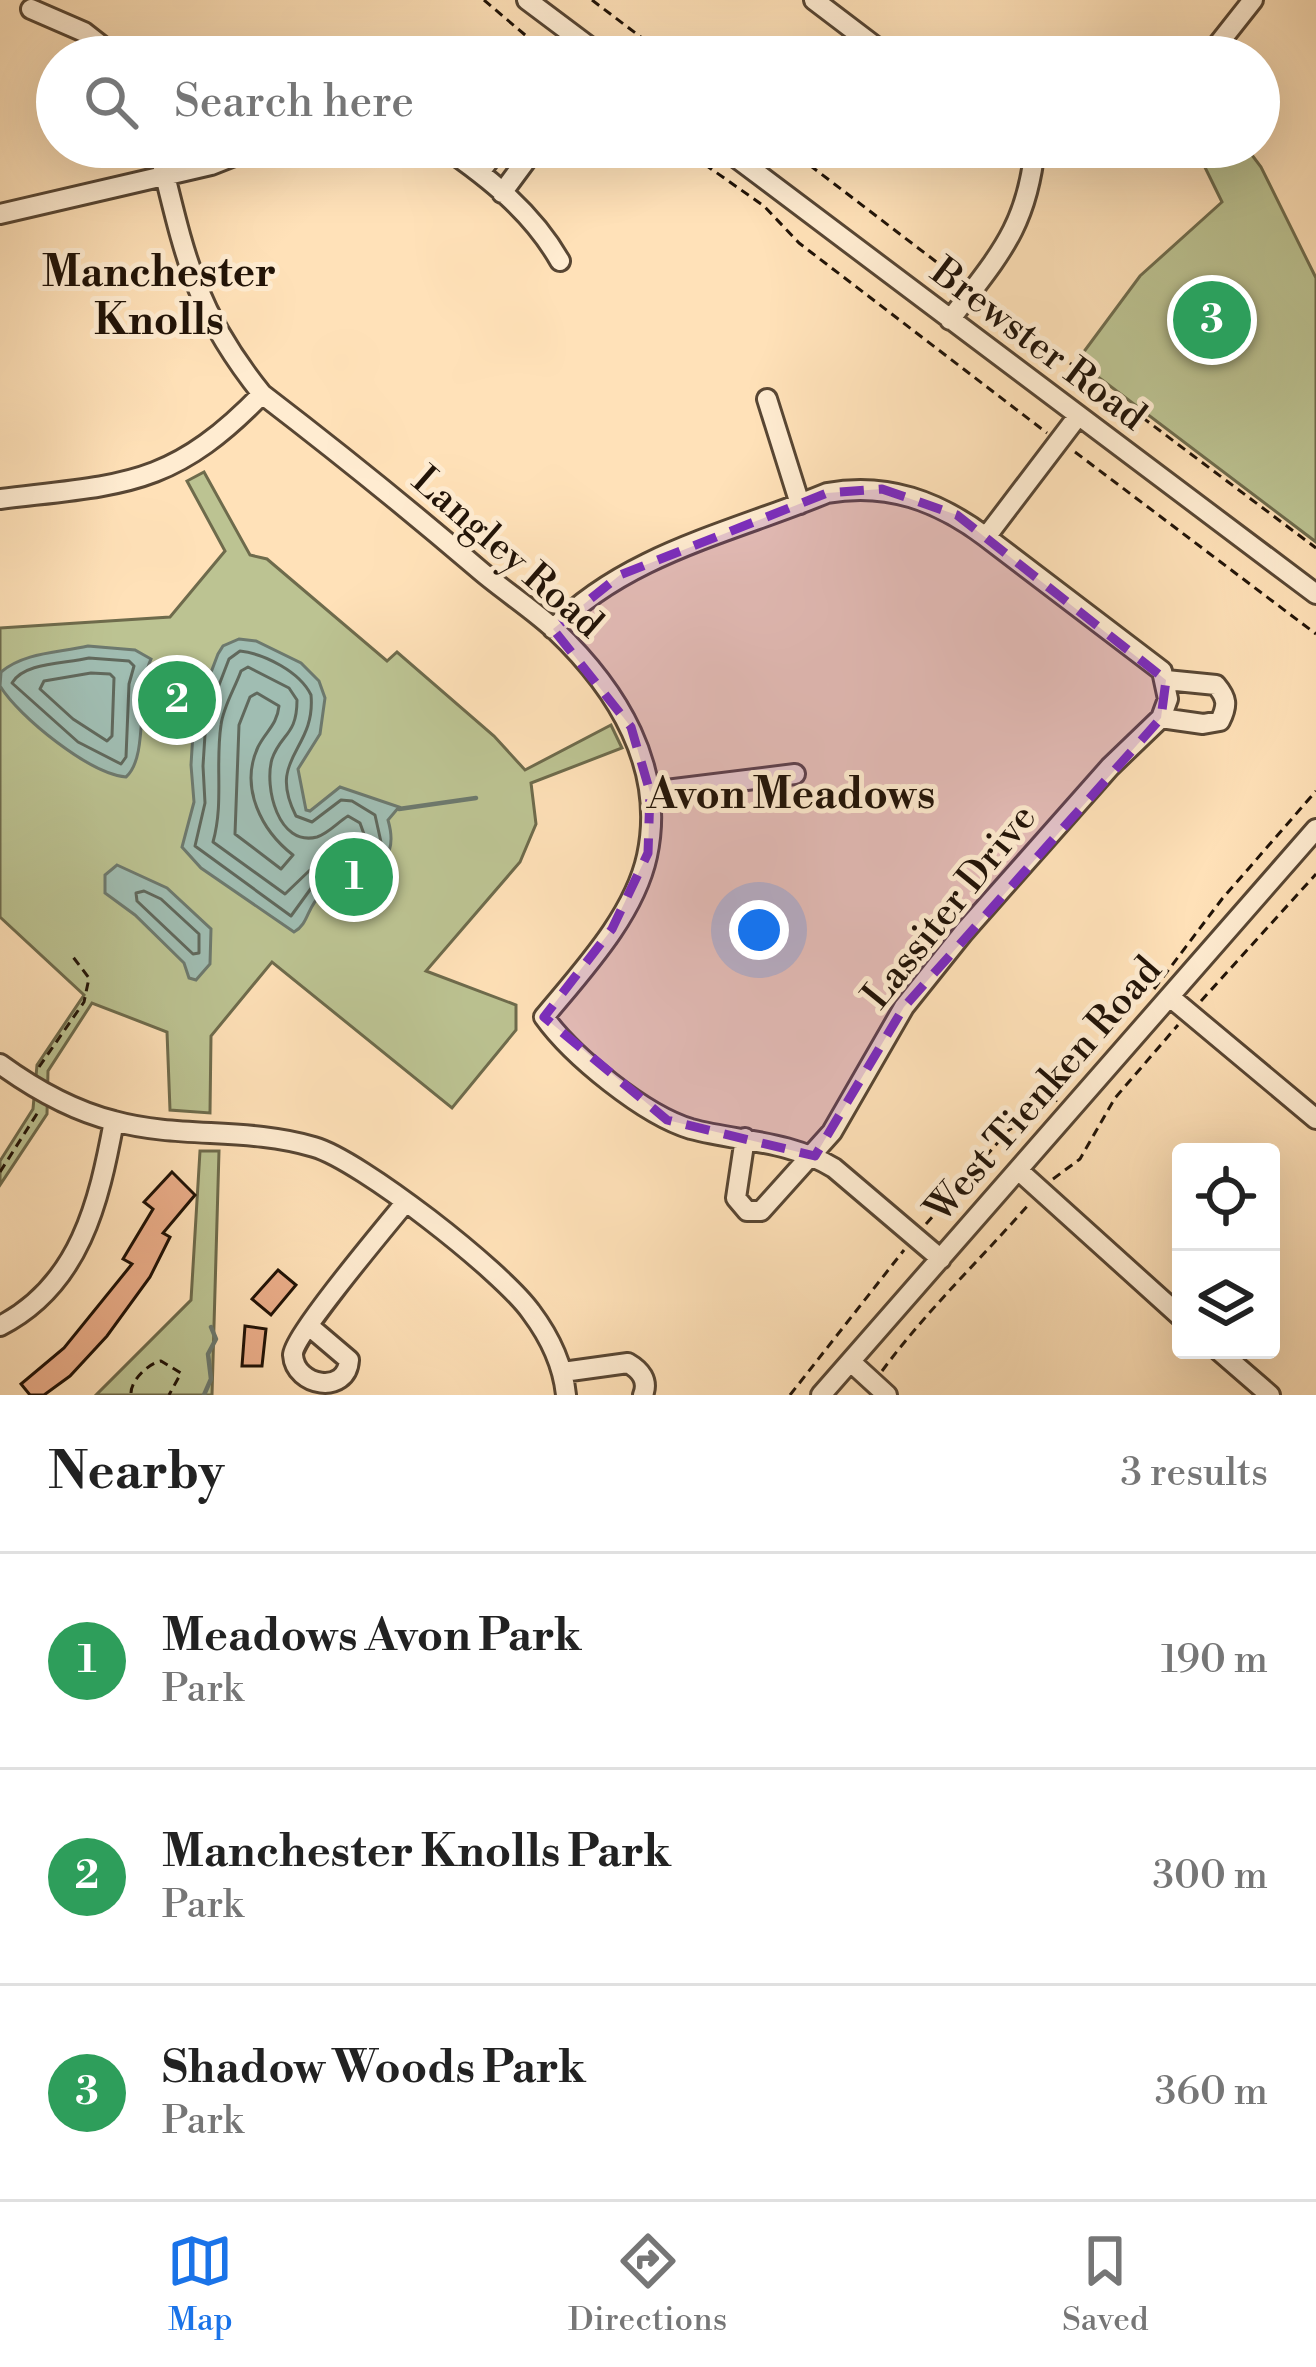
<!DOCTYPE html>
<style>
:root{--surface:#fff;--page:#f6f6f6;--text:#222;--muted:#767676;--line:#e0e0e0;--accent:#1a73e8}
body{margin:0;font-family:"Libre Bodoni",serif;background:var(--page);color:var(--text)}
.controls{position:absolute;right:36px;bottom:36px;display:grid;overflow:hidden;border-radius:12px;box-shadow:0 12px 48px #0002}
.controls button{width:108px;height:108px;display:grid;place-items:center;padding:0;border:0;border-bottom:3px solid var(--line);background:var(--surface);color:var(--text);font:60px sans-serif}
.you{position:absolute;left:759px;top:930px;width:42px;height:42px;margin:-30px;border:9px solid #fff;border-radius:50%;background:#1a73e8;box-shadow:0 0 0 18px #1a73e833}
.badge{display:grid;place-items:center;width:78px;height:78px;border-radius:50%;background:var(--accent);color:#fff;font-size:39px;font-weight:700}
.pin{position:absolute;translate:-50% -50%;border:6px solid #fff;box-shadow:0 3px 12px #0006}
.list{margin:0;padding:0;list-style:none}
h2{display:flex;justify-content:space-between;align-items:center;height:156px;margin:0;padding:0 48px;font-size:51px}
h2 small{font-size:39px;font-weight:400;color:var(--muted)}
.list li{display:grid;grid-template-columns:78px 1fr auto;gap:36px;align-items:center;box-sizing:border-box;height:216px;padding:0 48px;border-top:3px solid var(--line)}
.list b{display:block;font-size:45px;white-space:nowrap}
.list p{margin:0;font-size:39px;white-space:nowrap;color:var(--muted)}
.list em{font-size:39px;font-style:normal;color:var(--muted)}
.icon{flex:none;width:66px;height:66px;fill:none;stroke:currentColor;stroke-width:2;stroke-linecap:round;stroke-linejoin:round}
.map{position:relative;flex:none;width:1316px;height:1395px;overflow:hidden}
.search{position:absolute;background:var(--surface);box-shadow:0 12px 48px #0002;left:36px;right:36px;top:36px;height:132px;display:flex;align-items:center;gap:30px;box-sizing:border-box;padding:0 42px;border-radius:66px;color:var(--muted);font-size:45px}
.sheet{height:804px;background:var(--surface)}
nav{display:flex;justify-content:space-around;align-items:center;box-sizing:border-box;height:168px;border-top:3px solid var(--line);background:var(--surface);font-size:33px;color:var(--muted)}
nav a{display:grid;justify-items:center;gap:6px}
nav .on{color:var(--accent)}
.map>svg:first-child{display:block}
</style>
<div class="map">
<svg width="1316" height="1395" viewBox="0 0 1316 1395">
<rect width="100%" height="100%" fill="#ffe1b8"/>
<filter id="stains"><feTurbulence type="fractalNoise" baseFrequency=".00167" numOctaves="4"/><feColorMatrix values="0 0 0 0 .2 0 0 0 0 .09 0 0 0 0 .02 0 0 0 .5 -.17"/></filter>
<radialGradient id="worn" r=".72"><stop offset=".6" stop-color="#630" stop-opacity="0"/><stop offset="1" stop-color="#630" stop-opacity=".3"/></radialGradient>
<path fill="#bcc392" stroke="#6e6b4c" stroke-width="3" d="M1195 147H1246L1261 167 1316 278V542L1077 361 1140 276 1222 202Z
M204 472 250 555 267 559 387 661 397 652 494 736 525 770 611 725 622 748 531 783 536 824 520 862 426 971 516 1005V1030L452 1108 272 962 211 1036 210 1113 170 1110 167 1032 92 1003 48 1071 47 1114 0 1185V1161L33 1109 37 1065 84 995 0 917V628L170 617 225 551 187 481Z
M200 1151H219L212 1395H96L191 1300Z"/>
<path fill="#a0bdb2" stroke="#6d796e" stroke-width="3" d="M239 639 256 641 301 663 319 681 325 698 320 734 298 769 306 810 310 811 340 787 399 807 388 820C404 875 355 868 321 895 307 906 309 924 294 932L201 868 182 847 194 802 191 765 194 717 218 654 223 646Z
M88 646 135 650 151 659C136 691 149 757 126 777 90 774 19 717 0 686L1 672C25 652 58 653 88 646Z
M117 865 167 888 211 929 210 964 196 980 189 978 184 963 135 915 105 893V875Z"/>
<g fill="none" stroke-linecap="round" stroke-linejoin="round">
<path stroke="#60685c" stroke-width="3" d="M240 651C265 654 300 672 311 695 316 751 266 757 296 816L312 822 341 800 352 801 375 815 381 842 378 851 312 887 291 916 195 846 205 803 203 766 206 719 229 659Z
M89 658 129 661 134 666 129 684 126 757 121 764 78 742 12 683C24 662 65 664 89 658Z
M248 667 289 688 297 700C297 736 281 733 272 759 264 787 278 847 317 837 329 833 338 822 348 816L360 823 365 837 362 843 310 870 285 894 213 842C224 803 215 765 221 725 223 707 235 688 241 671Z
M91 673 110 674 114 678 112 736 107 741 73 719 40 689 44 681Z
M257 693 279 706C277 725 266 731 258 747 239 788 262 831 293 855L281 869 235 834 239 725 250 697Z
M144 891 161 899 199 934V953L193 954 137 901 136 893Z"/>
<path stroke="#6d796e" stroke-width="4.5" d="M399 809 476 798
M204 1395 211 1379 208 1354 216 1339 211 1327"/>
</g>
<path fill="#ecaf8b" stroke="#211307" stroke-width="3" d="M172 1172 195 1195 163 1233 170 1237 150 1277 107 1336 70 1376 44 1395H30L21 1384 64 1348 132 1264 123 1259 153 1209 144 1202Z
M278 1270 296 1285 271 1315 252 1299Z
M245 1326 266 1329 262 1366H242Z"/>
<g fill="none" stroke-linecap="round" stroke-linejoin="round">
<g stroke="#584633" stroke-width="24">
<path id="minor" d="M527 0 603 57
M814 0 889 57
M31 9 84 32 116 57
M1208 57 1253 0
M158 147C184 251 192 307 262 394 335 450 406 507 476 567 501 589 530 607 555 630 617 689 666 767 647 856 634 916 582 971 544 1017 572 1056 644 1115 691 1129 740 1142 788 1140 834 1168L941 1259
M444 147C489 178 532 212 560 261
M722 147 1316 594
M480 172 499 147
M502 193 536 147
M0 214 211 165 257 147
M950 320C997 257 1027 229 1035 147
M767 399 800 504
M0 499C123 484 171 488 262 394
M553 629C626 554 733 532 827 493 887 482 938 501 986 537L1078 416
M1161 718 1203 724 1220 721C1228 705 1227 698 1216 685L1166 680
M650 792 795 774
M1170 997 1316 1119
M0 1064C33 1088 74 1111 114 1121 179 1139 248 1127 314 1147 360 1160 502 1271 531 1312 549 1336 563 1365 566 1395
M745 1138 736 1198 747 1211H761L832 1132 904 1007 964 932 1110 767 1161 718 1168 699 1162 671 986 537
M1018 1170 1181 1317
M0 1326C80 1285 99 1202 114 1121
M309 1326 349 1360C347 1395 295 1387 293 1355 292 1338 387 1225 405 1203
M1218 1350 1270 1395
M851 1362 887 1395
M563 1372 628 1363C640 1370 649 1380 643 1395
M821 1395 1316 829"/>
</g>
<path stroke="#211307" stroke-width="3" stroke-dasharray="9 6" stroke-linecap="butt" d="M484 0 551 57
M592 0 667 57
M680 147 764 206 799 243 1047 433
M786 147 960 280
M986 300 1316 548
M1075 452 1316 634
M1154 989 1222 899 1316 791
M1201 1001 1316 874
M39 1067 84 1002 89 978 73 957
M0 1172 40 1109
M1053 1179 1080 1159 1115 1098 1178 1025
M926 1224 1009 1130 1057 1100
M882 1371C927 1310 980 1260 1030 1203
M131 1393C131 1380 149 1363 161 1361L181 1373 169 1395
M790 1395 904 1250"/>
<use href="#minor" stroke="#ffecd1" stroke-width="18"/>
</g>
<path fill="#7b2cbf" fill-opacity="0.2" stroke="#7b2cbf" stroke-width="9" stroke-dasharray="24 15" stroke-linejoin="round" d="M882 489 957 515 1166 680 1161 718 904 1007 815 1156 667 1120 544 1017 612 929 648 853 650 792 631 727 553 629 620 575 827 493Z"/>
<g text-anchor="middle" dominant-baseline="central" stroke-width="10" stroke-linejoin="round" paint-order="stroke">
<g font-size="39" fill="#211307" stroke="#ffecd1">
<text transform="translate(1038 345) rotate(37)">Brewster Road</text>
<text transform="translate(507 553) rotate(41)">Langley Road</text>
<text transform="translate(950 907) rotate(-51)">Lassiter Drive</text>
<text transform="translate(1044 1090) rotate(-49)">West Tienken Road</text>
</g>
<g font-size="42" font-weight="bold" fill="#211307" stroke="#ffecd1">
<text x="159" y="273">Manchester<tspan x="159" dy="48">Knolls</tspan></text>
<text x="791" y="795">Avon Meadows</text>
</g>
</g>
<rect width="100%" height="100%" filter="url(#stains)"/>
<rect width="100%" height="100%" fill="url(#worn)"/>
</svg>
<div class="controls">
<button><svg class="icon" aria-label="locate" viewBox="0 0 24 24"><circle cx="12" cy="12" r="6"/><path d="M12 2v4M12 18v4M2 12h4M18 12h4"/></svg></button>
<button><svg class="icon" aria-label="layers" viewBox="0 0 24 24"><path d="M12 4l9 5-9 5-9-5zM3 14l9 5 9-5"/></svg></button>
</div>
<div class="you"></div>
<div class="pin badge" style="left:354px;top:877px;background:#2e9e5b">1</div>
<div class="pin badge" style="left:177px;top:700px;background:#2e9e5b">2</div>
<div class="pin badge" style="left:1212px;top:320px;background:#2e9e5b">3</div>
<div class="search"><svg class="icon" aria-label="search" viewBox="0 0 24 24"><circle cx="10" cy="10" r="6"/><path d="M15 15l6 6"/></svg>Search here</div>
</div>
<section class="sheet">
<h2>Nearby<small>3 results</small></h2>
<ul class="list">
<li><span class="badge" style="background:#2e9e5b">1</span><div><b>Meadows Avon Park</b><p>Park</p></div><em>190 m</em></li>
<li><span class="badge" style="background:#2e9e5b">2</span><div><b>Manchester Knolls Park</b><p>Park</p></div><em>300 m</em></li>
<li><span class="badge" style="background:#2e9e5b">3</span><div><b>Shadow Woods Park</b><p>Park</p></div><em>360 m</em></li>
</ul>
</section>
<nav>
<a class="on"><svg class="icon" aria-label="map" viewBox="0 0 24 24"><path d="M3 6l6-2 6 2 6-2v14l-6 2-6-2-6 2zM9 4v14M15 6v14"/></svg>Map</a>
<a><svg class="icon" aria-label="directions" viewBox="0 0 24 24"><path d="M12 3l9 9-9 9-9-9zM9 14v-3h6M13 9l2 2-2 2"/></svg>Directions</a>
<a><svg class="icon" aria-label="saved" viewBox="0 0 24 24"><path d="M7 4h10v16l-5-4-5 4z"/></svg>Saved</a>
</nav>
